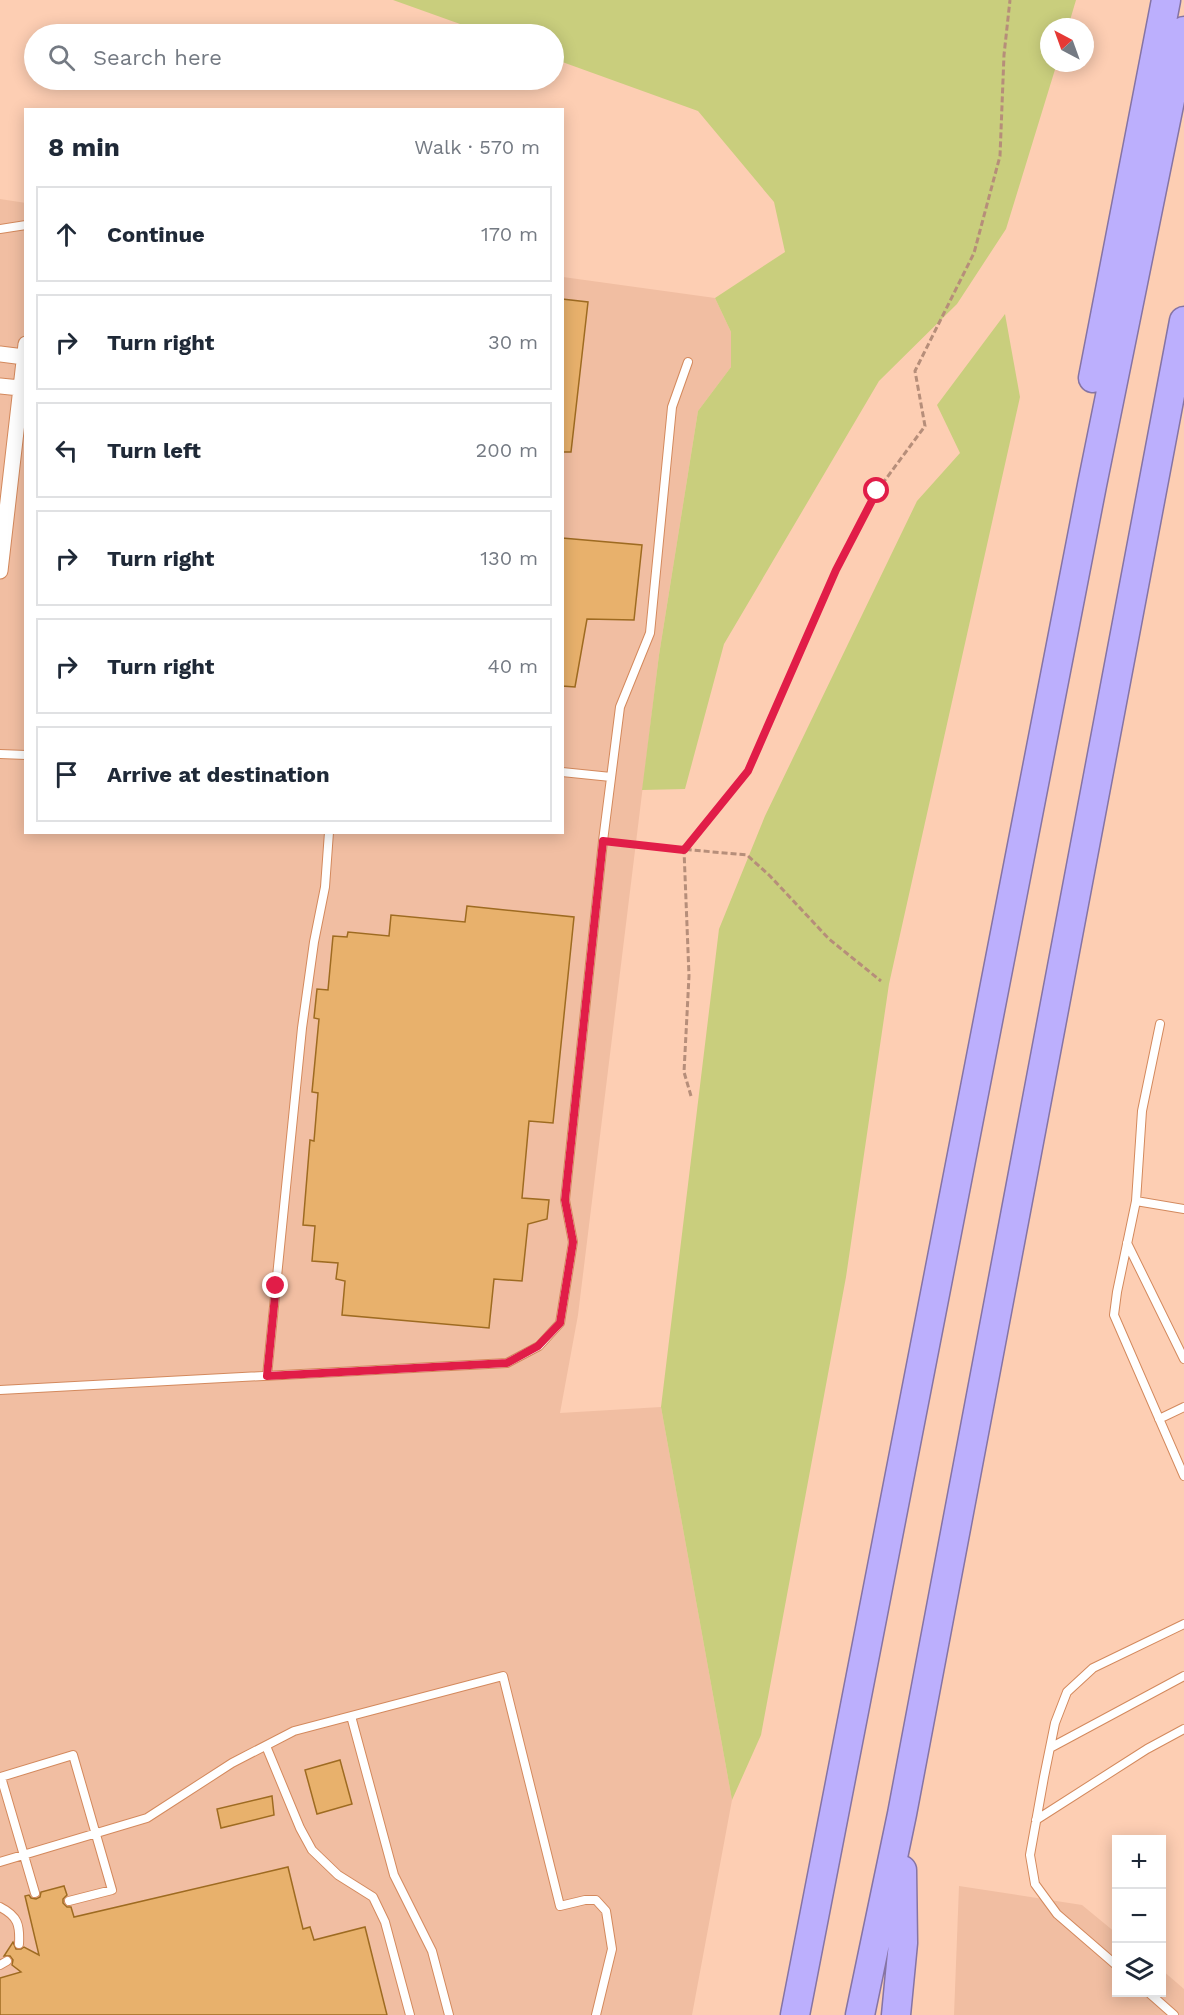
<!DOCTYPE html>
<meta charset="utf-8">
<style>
:root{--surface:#fff;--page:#f6f6f7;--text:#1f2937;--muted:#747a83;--line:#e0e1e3}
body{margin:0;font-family:"Work Sans",sans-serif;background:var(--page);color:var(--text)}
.controls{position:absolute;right:18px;bottom:18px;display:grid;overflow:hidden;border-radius:0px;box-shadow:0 3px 15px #0003}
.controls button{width:54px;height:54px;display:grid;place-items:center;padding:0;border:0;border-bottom:2px solid var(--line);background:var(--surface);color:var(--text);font:30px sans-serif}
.compass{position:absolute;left:1040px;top:18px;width:54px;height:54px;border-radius:50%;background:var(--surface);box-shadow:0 3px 15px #0003;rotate:319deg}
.stop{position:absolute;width:18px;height:18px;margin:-14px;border:4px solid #e11d48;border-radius:50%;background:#fff}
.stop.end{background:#e11d48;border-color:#fff;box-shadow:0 2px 6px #0008}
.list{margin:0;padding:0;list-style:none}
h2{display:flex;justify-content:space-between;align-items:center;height:78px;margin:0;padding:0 24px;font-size:26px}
h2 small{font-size:20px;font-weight:400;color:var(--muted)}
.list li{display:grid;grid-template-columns:39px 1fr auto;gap:18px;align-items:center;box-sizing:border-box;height:96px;margin:0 12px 12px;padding:0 12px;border:2px solid var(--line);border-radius:0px}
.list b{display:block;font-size:22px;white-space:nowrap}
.list em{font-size:20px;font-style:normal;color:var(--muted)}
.icon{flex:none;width:33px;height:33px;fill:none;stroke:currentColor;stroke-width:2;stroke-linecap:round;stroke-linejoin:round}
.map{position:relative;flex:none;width:1184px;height:2015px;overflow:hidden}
.search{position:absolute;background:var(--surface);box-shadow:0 3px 15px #0003;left:24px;top:24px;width:540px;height:66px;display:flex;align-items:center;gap:15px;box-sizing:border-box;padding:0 21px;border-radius:33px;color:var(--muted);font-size:22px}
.panel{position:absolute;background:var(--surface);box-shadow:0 3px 15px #0003;left:24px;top:108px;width:540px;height:726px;border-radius:0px}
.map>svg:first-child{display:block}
</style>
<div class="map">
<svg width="1184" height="2015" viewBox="0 0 1184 2015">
<rect width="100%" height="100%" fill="#fdceb3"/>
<path fill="#f1bea2" d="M0 199 26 203V832H562L563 277 715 298 731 332V367L698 411 659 655 578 1315 560 1413 661 1407 732 1800 692 2015H0Z
M959 1886 1082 1905 1116 1933V1992H1162V1970L1184 1989V2015H954Z"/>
<path fill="#c9ce7d" d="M393 0H1076L1068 27H1049V63H1057L1006 229 957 304 879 381 724 644 685 789 642 790 659 655 698 411 731 367V332L715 298 785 252 774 202 698 111 554 59V34H488Z
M1005 314 1020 397 889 984 846 1277 761 1735 732 1800 661 1407 719 929 765 816 917 501 960 453 937 405Z"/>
<path fill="#e8b16c" stroke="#9e6b21" stroke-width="1.5" d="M562 299 588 302 571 452H562Z
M562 538 642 545 634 620 587 619 575 687 562 686Z
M467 906 574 917 553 1123 529 1121 522 1198 549 1200 547 1219 528 1224 522 1281 494 1279 489 1328 342 1315 345 1281 336 1279 338 1263 312 1261 315 1226 303 1225 310 1140 314 1141 318 1093 312 1092 319 1019 314 1018 317 989 328 990 333 936 347 937 348 932 389 936 391 915 465 922Z
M340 1760 352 1804 317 1814 305 1770Z
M272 1796 274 1815 221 1828 217 1809Z
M288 1867 303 1929 310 1927 314 1940 365 1927 387 2015H0V1978L21 1972 12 1965 13 1960 10 1956H4L13 1942 16 1949H21L24 1947 39 1955 25 1896 29 1895 31 1898 36 1899 40 1897 41 1892 64 1886 67 1895 63 1899V1903L67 1907H71L74 1917Z"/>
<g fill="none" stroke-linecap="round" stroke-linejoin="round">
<g stroke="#d3895d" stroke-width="10">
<path id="lane" d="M0 229 26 225
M0 754 26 755
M562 772 611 777
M1160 1024 1142 1111 1136 1201 1117 1292 1114 1315 1184 1476
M1136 1201 1184 1209
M1127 1243 1184 1359
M267 1376 302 1028 314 942 325 887 329 832
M0 1390 507 1363 539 1346 560 1323 573 1242 565 1200 603 841 620 707 650 633 672 407 688 362
M1159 1419 1184 1407
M351 1716 394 1875 432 1951 449 2015
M266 1746 300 1828 312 1850 338 1875 373 1897 385 1922 410 2015
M1050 1748 1184 1676
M1036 1820 1147 1749 1184 1729
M0 1862 147 1818 232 1763 294 1731 503 1676 560 1906 585 1900H596L606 1911 612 1949 596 2015
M35 1893 1 1777 73 1755 112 1890 69 1901
M0 1907C18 1916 20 1925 19 1944
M0 1965 7 1961
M1116 1965 1057 1914 1035 1884 1030 1855 1044 1777 1055 1723 1067 1692 1093 1668 1184 1624
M1148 1992 1174 2015"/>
</g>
<g stroke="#d3895d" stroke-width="17">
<path id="street" d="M0 354 24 357
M0 386 20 388
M0 571 26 344"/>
</g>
<g stroke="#8574a4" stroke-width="31">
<path id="highway" d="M1093 378 1166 0
M795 2015 1092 485 1184 31
M860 2015 902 1814 1184 321
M896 2015 903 1943 902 1870"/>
</g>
<path stroke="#b68e7a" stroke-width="3" stroke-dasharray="6 3" stroke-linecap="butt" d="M614 843 747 855 770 876 829 939 881 981
M691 1096 684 1072 689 976 684 850 748 771 836 570 877 491 925 426 915 371 974 253 1000 156 1004 55 1010 0"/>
<use href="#lane" stroke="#fff" stroke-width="8"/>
<use href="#street" stroke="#fff" stroke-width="15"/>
<use href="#highway" stroke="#bcaffd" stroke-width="28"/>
</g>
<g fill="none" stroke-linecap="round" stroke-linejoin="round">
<path stroke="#e11d48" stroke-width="8" d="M276 1286 267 1376 507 1363 538 1346 560 1323 573 1242 565 1200 603 841 684 850 748 771 836 570 877 491"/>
</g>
</svg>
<div class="controls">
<button>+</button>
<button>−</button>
<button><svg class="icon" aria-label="layers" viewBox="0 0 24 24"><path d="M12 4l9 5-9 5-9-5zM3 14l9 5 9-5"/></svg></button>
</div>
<svg class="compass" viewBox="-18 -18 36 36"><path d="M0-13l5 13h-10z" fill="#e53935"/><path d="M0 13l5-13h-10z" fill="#747a83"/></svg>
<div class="stop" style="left:877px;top:491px"></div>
<div class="stop end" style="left:276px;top:1286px"></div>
<div class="search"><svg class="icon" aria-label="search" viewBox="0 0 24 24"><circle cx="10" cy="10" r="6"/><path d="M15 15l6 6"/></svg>Search here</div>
<section class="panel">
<h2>8 min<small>Walk · 570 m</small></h2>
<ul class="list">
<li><svg class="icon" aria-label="ahead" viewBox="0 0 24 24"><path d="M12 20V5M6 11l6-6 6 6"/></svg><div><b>Continue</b></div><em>170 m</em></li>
<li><svg class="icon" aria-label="right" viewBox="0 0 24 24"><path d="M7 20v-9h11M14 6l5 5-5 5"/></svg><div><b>Turn right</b></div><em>30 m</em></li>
<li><svg class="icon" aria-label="left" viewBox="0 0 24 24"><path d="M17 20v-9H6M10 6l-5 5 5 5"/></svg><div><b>Turn left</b></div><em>200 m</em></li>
<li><svg class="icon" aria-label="right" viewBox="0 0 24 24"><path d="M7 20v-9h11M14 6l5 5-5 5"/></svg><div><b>Turn right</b></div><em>130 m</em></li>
<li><svg class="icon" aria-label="right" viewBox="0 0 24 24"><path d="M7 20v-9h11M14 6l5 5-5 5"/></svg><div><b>Turn right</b></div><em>40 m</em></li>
<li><svg class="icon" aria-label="arrive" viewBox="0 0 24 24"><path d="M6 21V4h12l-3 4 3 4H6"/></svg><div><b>Arrive at destination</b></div></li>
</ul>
</section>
</div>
